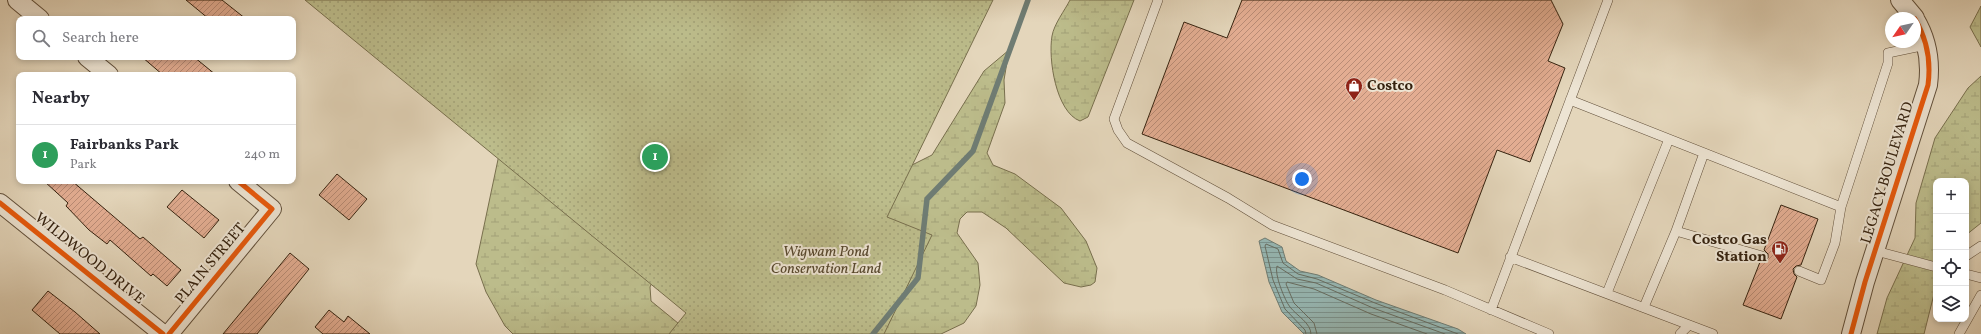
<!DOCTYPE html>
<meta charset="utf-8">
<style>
:root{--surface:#fff;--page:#f2f2f3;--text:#2b2b33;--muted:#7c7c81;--line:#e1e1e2;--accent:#8f2418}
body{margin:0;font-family:Vollkorn,serif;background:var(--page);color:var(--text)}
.controls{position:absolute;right:12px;bottom:12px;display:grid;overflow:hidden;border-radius:8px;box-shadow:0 2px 6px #0003}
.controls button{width:36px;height:36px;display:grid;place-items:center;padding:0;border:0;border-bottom:1px solid var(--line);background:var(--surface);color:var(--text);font:20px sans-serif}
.compass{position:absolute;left:1885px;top:12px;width:36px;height:36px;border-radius:50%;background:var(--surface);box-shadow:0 2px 6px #0003;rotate:236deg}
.you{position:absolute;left:1302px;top:179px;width:14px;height:14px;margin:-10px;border:3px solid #fff;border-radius:50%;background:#1a73e8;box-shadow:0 0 0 6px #1a73e833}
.badge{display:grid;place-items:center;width:26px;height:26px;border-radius:50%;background:var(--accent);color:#fff;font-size:13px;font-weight:700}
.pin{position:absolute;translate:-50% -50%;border:2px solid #fff;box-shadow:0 1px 4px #0006}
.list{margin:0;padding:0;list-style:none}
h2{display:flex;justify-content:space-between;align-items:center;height:52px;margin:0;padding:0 16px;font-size:17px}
h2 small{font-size:13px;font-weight:400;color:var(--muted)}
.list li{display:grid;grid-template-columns:26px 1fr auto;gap:12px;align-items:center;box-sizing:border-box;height:60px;padding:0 16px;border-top:1px solid var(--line)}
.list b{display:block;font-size:15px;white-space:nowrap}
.list p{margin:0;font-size:13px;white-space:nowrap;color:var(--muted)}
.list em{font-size:13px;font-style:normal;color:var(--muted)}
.icon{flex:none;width:22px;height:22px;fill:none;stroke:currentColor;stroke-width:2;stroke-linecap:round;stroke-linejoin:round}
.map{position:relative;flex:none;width:1981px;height:334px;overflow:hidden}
.search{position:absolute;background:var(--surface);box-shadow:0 2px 6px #0003;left:16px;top:16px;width:280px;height:44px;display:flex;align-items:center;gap:10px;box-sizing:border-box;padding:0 14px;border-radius:8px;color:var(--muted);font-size:15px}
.panel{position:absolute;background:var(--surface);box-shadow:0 2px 6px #0003;left:16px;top:72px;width:280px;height:112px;border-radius:8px}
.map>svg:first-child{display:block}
</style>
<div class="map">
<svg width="1981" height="334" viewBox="0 0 1981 334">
<defs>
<pattern id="wetland-marsh" width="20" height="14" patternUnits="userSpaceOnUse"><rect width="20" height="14" fill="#bcbc8b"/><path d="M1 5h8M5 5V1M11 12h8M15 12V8" fill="none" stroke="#a2a177"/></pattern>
<pattern id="park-dots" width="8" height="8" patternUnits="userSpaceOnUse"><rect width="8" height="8" fill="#bcbc8b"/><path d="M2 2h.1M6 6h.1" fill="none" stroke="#a2a177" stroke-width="1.8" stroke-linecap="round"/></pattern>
<pattern id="water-rules" width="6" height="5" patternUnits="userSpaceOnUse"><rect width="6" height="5" fill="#96b8b5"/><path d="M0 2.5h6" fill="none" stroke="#7b9592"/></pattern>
<pattern id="building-hatch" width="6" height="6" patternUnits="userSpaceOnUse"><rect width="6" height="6" fill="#e3ad92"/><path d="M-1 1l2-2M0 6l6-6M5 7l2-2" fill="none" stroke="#b98c76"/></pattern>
</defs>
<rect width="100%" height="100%" fill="#e4d6bb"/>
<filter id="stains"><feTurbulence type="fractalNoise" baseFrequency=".005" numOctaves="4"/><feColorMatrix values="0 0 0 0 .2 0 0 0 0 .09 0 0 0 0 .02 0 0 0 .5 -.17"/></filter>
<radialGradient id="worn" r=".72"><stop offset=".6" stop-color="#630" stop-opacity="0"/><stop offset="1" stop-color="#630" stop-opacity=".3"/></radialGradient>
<path fill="url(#wetland-marsh)" stroke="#786f4d" d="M1070 0H1134L1088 117 1080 121C1056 112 1048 59 1052 36 1054 24 1065 10 1070 0Z
M1981 6V47L1970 27Z
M1009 50 1004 80 1005 103 987 153 993 165 1015 174 1061 208 1086 241 1097 268 1095 282 1091 285 1081 287 1064 283 1006 228 982 212H967L960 219 957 233 978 263 980 285 976 306 964 323 941 334H513L505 326 486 292 476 264 500 150 656 273 650 287 651 301 684 328 885 199 906 168 932 155 984 71Z
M1981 76V223L1966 235V181H1936V286L1924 334H1877L1887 298 1915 238 1916 203 1935 138 1968 88Z"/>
<path fill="url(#park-dots)" stroke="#786f4d" d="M305 0H993L887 217 932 235 884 334H669L686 313Z"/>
<path fill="url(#water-rules)" stroke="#6f7c73" d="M1265 238 1282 247 1286 261 1300 271 1318 275 1376 300 1458 329 1466 334H1304L1282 312 1269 282 1259 241Z"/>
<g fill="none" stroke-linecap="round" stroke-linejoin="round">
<path stroke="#666d62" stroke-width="1" d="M1306 334 1305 330 1285 309 1273 280 1265 246 1266 244 1278 249 1283 263 1298 274 1317 279 1375 303 1458 334
M1311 334C1311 323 1297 316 1290 307 1285 301 1274 274 1277 266L1297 279 1316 283 1373 308 1445 334
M1317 334 1314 323 1294 303 1286 284 1287 282 1314 289 1371 314 1427 334"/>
<path stroke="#6f7c73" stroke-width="5.5" d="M873 334 918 278 927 199 973 151 1028 0"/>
</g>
<path fill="url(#building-hatch)" stroke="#35220f" d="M186 0H222L246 19H209Z
M1242 0H1551L1563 24 1548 61 1565 68 1530 162 1497 150 1458 253 1142 134 1184 22 1227 38Z
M142 57H194L216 75H163Z
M337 174 367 199 349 220 319 195Z
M44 181H72L140 239 143 237 181 270 167 286 153 274 151 276 110 240 107 244 89 230 66 206 68 203Z
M182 190 219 220 204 238 167 207Z
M1781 205 1818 219 1801 265 1796 266 1793 269 1794 274 1797 277 1781 319 1743 305 1760 262H1764L1768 258V254L1764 250Z
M290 253 309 269 257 334H223Z
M48 291 75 312 100 334H60L32 310Z
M329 310 344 322 348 316 370 334H323L315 327Z"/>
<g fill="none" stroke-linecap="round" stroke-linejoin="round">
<g stroke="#614f3a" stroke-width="10">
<path id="service" d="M1158 0 1114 119 1118 130 1127 143 1228 198 1272 225 1445 290 1549 334
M1570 100 1841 207
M1676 231 1762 256
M1876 251 1936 267
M1966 256 1981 246
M1510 257 1713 334
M1799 271 1821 280 1835 243 1841 207 1888 63V53L1926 45
M1966 274 1981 278
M1607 293 1669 139
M1644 307 1676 231 1704 153
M1491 310 1608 0
M1680 334 1689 325
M1959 334 1981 295"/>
</g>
<g stroke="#614f3a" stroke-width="20">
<path id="minor" d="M17 0 40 19
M1900 0 1915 18
M87 57 109 75
M0 203 163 334
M169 334 272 209 238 181
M1851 334 1865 282 1928 85C1931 62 1927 39 1915 19"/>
</g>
<use href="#service" stroke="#ede4d3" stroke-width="9"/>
<use href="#minor" stroke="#ede4d3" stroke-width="18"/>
<g stroke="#ede4d3" stroke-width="8">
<path id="cycleway" d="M0 203 163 334
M169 334 272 209 238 181
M1851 334 1865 282 1928 85C1931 62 1927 39 1915 19"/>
</g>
<use href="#cycleway" stroke="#e8590c" stroke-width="5"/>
</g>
<defs>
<g id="shop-pin" transform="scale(0.9)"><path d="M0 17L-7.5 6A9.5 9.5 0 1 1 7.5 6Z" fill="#8f2418" stroke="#ede4d3"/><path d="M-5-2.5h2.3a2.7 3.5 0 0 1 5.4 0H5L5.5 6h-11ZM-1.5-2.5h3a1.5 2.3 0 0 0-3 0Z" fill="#fff"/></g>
<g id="fuel-pin" transform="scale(0.9)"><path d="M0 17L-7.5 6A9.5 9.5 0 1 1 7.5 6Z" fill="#8f2418" stroke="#ede4d3"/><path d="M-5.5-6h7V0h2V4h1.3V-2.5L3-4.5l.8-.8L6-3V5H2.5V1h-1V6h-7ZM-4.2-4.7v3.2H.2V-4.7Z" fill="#fff"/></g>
</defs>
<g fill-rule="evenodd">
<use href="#shop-pin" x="1354" y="86"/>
<use href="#fuel-pin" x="1780" y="249"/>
</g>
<g text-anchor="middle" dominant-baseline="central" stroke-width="4" stroke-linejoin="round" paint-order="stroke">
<g font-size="15" font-weight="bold" fill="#35220f" stroke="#ede4d3" text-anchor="start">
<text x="1367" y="86">Costco</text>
<text x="1767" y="240" text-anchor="end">Costco Gas<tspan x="1767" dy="17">Station</tspan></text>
</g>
<g font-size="15" fill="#35220f" stroke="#ede4d3">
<text transform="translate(1888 173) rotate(-73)">LEGACY BOULEVARD</text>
<text transform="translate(89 259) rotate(39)">WILDWOOD DRIVE</text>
<text transform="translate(211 264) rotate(-50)">PLAIN STREET</text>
</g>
<g font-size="15" font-style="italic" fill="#57482e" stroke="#ede4d3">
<text x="826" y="252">Wigwam Pond<tspan x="826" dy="17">Conservation Land</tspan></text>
</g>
</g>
<rect width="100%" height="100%" filter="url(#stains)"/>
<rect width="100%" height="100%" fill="url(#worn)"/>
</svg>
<div class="controls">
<button>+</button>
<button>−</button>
<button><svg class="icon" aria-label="locate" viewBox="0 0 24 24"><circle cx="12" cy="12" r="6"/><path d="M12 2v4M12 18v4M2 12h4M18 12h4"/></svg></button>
<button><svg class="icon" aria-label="layers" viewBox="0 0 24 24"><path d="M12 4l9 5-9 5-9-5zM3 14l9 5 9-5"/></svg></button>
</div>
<svg class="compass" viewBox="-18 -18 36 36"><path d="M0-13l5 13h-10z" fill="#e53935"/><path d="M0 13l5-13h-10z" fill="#7c7c81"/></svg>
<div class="you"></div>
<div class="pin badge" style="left:655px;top:157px;background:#2e9e5b">1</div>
<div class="search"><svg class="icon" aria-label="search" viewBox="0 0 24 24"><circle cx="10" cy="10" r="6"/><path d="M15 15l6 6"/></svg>Search here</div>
<section class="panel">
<h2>Nearby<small></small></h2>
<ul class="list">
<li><span class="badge" style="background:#2e9e5b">1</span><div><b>Fairbanks Park</b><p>Park</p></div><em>240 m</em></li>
</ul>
</section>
</div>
